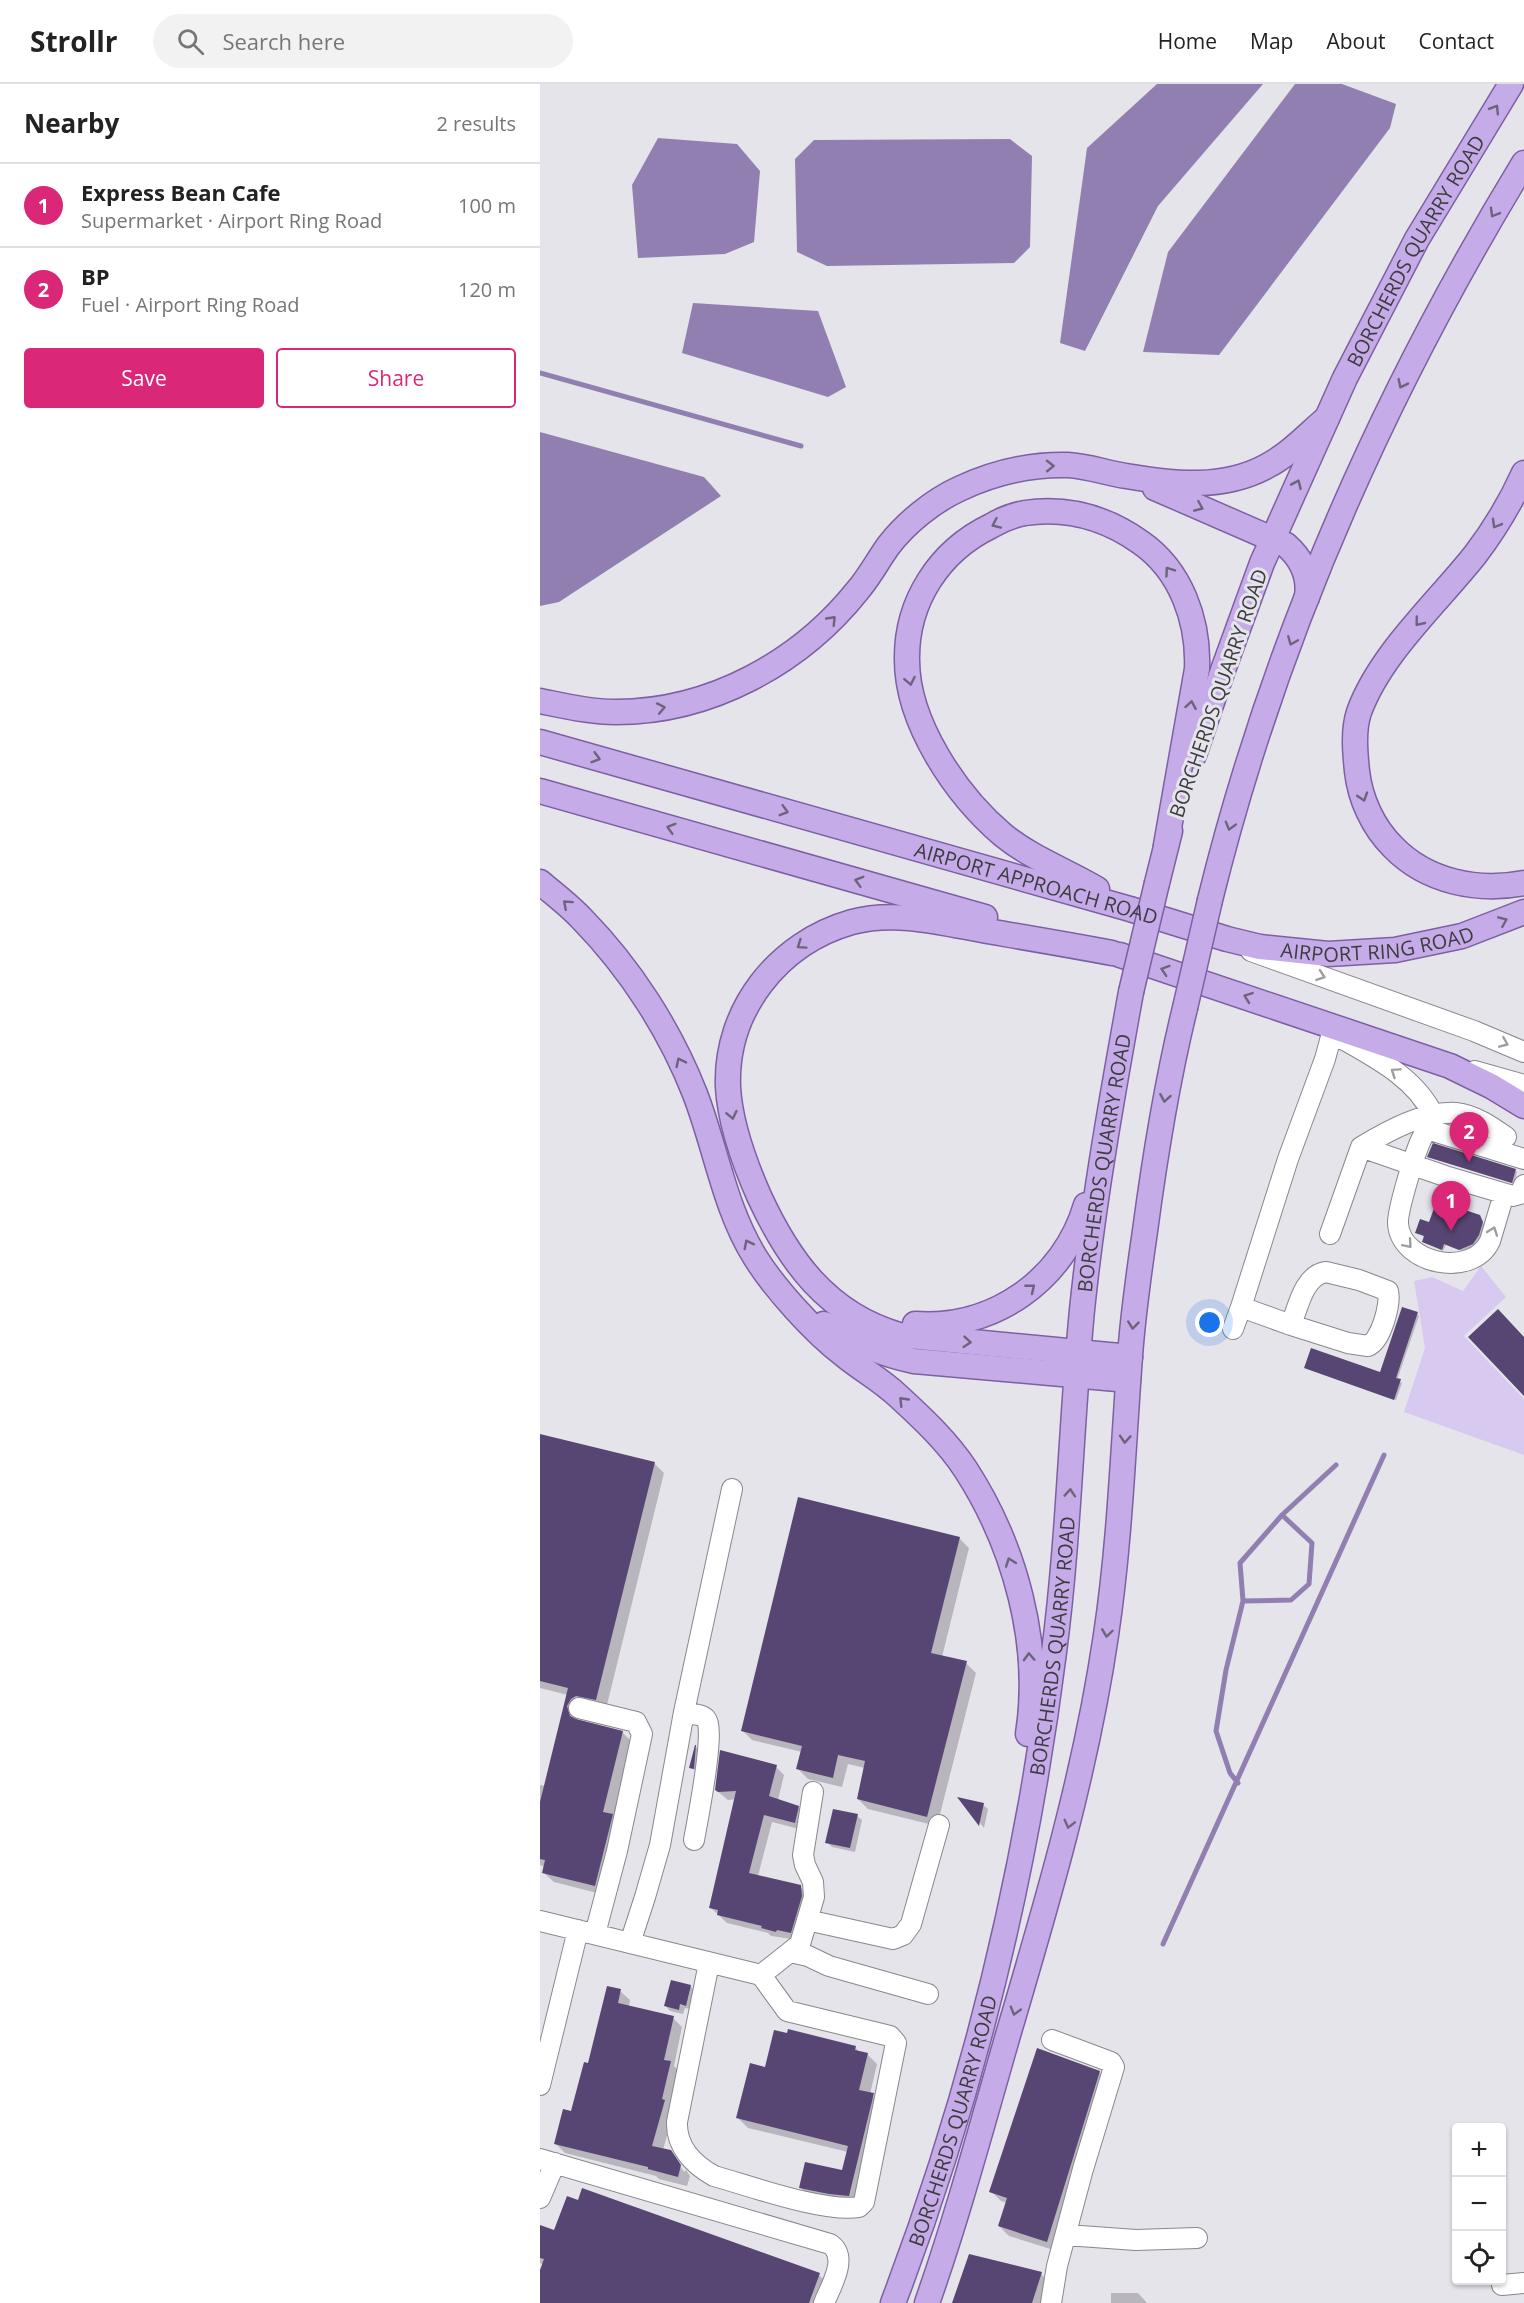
<!DOCTYPE html>
<meta charset="utf-8">
<style>
:root{--surface:#fff;--page:#f2f2f2;--text:#222;--muted:#767676;--line:#e0e0e0;--accent:#db2777}
body{margin:0;font-family:"Open Sans",sans-serif;background:var(--page);color:var(--text)}
.controls{position:absolute;right:18px;bottom:18px;display:grid;overflow:hidden;border-radius:6px;box-shadow:0 2px 4px #0004}
.controls button{width:54px;height:54px;display:grid;place-items:center;padding:0;border:0;border-bottom:2px solid var(--line);background:var(--surface);color:var(--text);font:30px sans-serif}
.you{position:absolute;left:670px;top:1239px;width:21px;height:21px;margin:-15px;border:4px solid #fff;border-radius:50%;background:#1a73e8;box-shadow:0 0 0 9px #1a73e833}
.badge{display:grid;place-items:center;width:39px;height:39px;border-radius:50%;background:var(--accent);color:#fff;font-size:20px;font-weight:700}
.pin{position:absolute;translate:-50% -50px;filter:drop-shadow(0 2px 3px #0008)}
.pin::after{content:'';position:absolute;top:32px;width:21px;height:18px;background:inherit;clip-path:polygon(0 0,100% 0,50% 100%)}
.list{margin:0;padding:0;list-style:none}
h2{display:flex;justify-content:space-between;align-items:center;height:78px;margin:0;padding:0 24px;font-size:26px}
h2 small{font-size:20px;font-weight:400;color:var(--muted)}
.list li{display:grid;grid-template-columns:39px 1fr auto;gap:18px;align-items:center;box-sizing:border-box;height:84px;padding:0 24px;border-top:2px solid var(--line)}
.list b{display:block;font-size:22px;white-space:nowrap}
.list p{margin:0;font-size:20px;white-space:nowrap;color:var(--muted)}
.list em{font-size:20px;font-style:normal;color:var(--muted)}
.actions{display:flex;gap:12px;padding:18px 24px}
.actions a{flex:1;padding:14px 0;border:2px solid var(--accent);border-radius:6px;text-align:center;font-size:21px;color:var(--accent)}
.actions .main{background:var(--accent);color:#fff}
.icon{flex:none;width:33px;height:33px;fill:none;stroke:currentColor;stroke-width:2;stroke-linecap:round;stroke-linejoin:round}
.map{position:relative;flex:none;width:984px;height:2219px;overflow:hidden}
header{display:flex;align-items:center;gap:36px;box-sizing:border-box;height:84px;padding:0 30px;background:var(--surface);border-bottom:2px solid var(--line)}
header strong{font-size:28px}
nav{display:flex;gap:33px;margin-inline-start:auto;font-size:21px}
.search{width:420px;height:54px;background:var(--page);display:flex;align-items:center;gap:15px;box-sizing:border-box;padding:0 21px;border-radius:33px;color:var(--muted);font-size:22px}
main{display:flex}
aside{flex:1;background:var(--surface)}
.map>svg:first-child{display:block}
</style>
<header>
<strong>Strollr</strong>
<div class="search"><svg class="icon" aria-label="search" viewBox="0 0 24 24"><circle cx="10" cy="10" r="6"/><path d="M15 15l6 6"/></svg>Search here</div>
<nav><a>Home</a><a>Map</a><a>About</a><a>Contact</a></nav>
</header>
<main>
<aside>
<h2>Nearby<small>2 results</small></h2>
<ul class="list">
<li><span class="badge">1</span><div><b>Express Bean Cafe</b><p>Supermarket · Airport Ring Road</p></div><em>100 m</em></li>
<li><span class="badge">2</span><div><b>BP</b><p>Fuel · Airport Ring Road</p></div><em>120 m</em></li>
</ul>
<div class="actions"><a class="main">Save</a><a>Share</a></div>
</aside>
<div class="map">
<svg width="984" height="2219" viewBox="0 0 984 2219">
<rect width="100%" height="100%" fill="#e6e4eb"/>
<path fill="#d7c9f0" d="M941 1182 966 1213 924 1252 984 1315V1371L864 1328 885 1264 874 1197 892 1193 923 1207Z"/>
<path fill="#917fb1" d="M617 0H723L618 122 545 267 520 259 547 64Z
M755 0H802L856 20 850 44 679 271 603 268 628 168Z
M118 54 197 60 220 87 214 158 185 170 98 174 92 101Z
M470 55 492 72 490 163 474 179 287 182 257 168 255 75 274 56Z
M153 219 278 227 306 303 288 313 142 269Z
M0 348 164 393 181 412 19 518 0 522Z"/>
<path fill="#0003" d="M889 1073 975 1086 977 1088 974 1100Z
M941 1135 944 1141 941 1154 935 1161 927 1166 922 1167 906 1161 903 1167 886 1159 885 1153 877 1148 890 1140Z
M877 1230 879 1232 857 1296 862 1299 856 1316 766 1284 841 1290Z
M0 1351 114 1379 124 1389 66 1625 36 1632 38 1638 82 1648 92 1658 74 1733 82 1741 65 1811 14 1798 4 1789 5 1783 0 1781V1701L6 1702 28 1611 0 1604Z
M419 1454 429 1464 402 1573 426 1579 436 1589 397 1742 328 1725 318 1715 325 1684 308 1680 302 1703 268 1695 258 1685 262 1668 212 1656 202 1646Z
M156 1663 158 1665 155 1686 151 1684Z
M236 1683 244 1691 238 1716 258 1723 266 1731 263 1746 232 1738 218 1792 260 1803 269 1811 259 1856 231 1852 228 1849 187 1839 171 1824 196 1715 188 1716 176 1706Z
M421 1715 443 1721 448 1725 444 1744Z
M317 1732 322 1736 315 1768 292 1763 287 1758Z
M150 1902 155 1907 151 1925 145 1924 143 1930 130 1927 126 1922Z
M80 1907 90 1916 89 1923 133 1934 142 1943 134 1982 140 1988 134 2027 123 2066 130 2068 137 2074H135L144 2088 146 2086 150 2092 147 2102 119 2095 116 2092 25 2069 16 2060 33 2029 49 1981Z
M315 1963 320 1969 327 1970 337 1980 330 2010 343 2021 318 2121 270 2113 261 2104 303 2088 308 2068 208 2044 198 2034 226 1985Z
M559 1988 570 1998 517 2167 469 2152 459 2142 467 2119 461 2117 451 2107Z
M0 2143 15 2148 279 2191 289 2201 282 2219H0V2191L4 2181 0 2179Z
M501 2190 511 2200 505 2219H414Z
M571 2209H598L607 2219H571Z"/>
<g fill="none" stroke-linecap="round" stroke-linejoin="round">
<path stroke="#917fb1" stroke-width="5" d="M0 289 261 362
M703 1517 700 1479 742 1431 796 1381
M698 1699 690 1689 676 1647 686 1586 703 1517 751 1516 769 1500 772 1459 742 1431
M623 1860 844 1371"/>
</g>
<path fill="#574673" d="M893 1059 976 1085 972 1099 887 1073Z
M896 1119 912 1124 913 1122 940 1131 943 1138 939 1151 933 1160 919 1166 904 1160 902 1166 882 1158 884 1152 875 1149 880 1135 889 1138Z
M862 1223 878 1228 856 1294 861 1295 854 1316 764 1284 771 1264 840 1288Z
M958 1225 984 1253V1312L928 1253Z
M0 1350 115 1378 56 1616 36 1612 31 1615 27 1622 30 1632 36 1635 83 1647 63 1728 73 1730 55 1802 2 1789 5 1776 0 1775V1718L28 1604 0 1597Z
M258 1413 420 1453 391 1569 427 1577 387 1733 317 1715 325 1677 298 1671 293 1694 256 1685 262 1662 201 1647Z
M155 1661H156L154 1685 149 1684Z
M180 1666 237 1681 229 1712 259 1722 255 1739 224 1731 209 1789 261 1801 262 1812 251 1849 237 1846 236 1848 221 1844 222 1842 177 1831 178 1826 169 1824 196 1707 178 1708 175 1706Z
M417 1713 444 1719 439 1742Z
M293 1725 318 1730 310 1764 285 1759Z
M131 1896 151 1901 146 1922 140 1920 139 1926 124 1922Z
M67 1902 81 1905 78 1919 134 1932 124 1976 131 1977 122 2015 125 2016 112 2062 131 2066 141 2081 138 2093 108 2085V2083L14 2060 23 2025 31 2027 44 1978 48 1979Z
M248 1945 316 1962 315 1966 328 1969 319 2006 334 2009 309 2112 289 2110 259 2104 265 2078 302 2086 308 2062 196 2034 210 1979 225 1983 234 1946 247 1949Z
M497 1964 560 1987 507 2158 458 2142 467 2114 449 2108Z
M42 2104 280 2189 269 2219H0V2186L4 2175 0 2174V2141L14 2146 27 2112 38 2116Z
M429 2170 502 2188 492 2219H412Z"/>
<g fill="none" stroke-linecap="round" stroke-linejoin="round">
<g stroke="#89878d" stroke-width="22">
<path id="minor" d="M711 867 934 947 984 968
M794 950C830 971 875 992 893 1031 891 1040 885 1047 881 1056 875 1069 857 1127 858 1140 861 1180 932 1195 950 1157L964 1110
M935 987 984 1001
M887 1045 984 1075
M821 1063 905 1092 973 1112 980 1110 984 1101
M790 1150 821 1063C848 1047 883 1027 916 1029 935 1031 952 1043 966 1053
M751 1241C758 1223 764 1191 786 1188L819 1196 848 1207C851 1220 841 1257 828 1262L808 1259 751 1241 701 1223 748 1075 785 975 792 949
M693 1245 701 1223
M39 1624 96 1638 102 1650 77 1767 55 1850
M144 1628C150 1630 162 1630 166 1635 176 1644 157 1739 154 1756
M267 1836 353 1855 363 1851 371 1840 399 1741
M0 1837 221 1891
M90 1859 105 1813 120 1761 144 1628 192 1405
M250 1868 268 1872 289 1882 388 1910
M169 1879 137 2038C136 2063 154 2081 174 2092 210 2102 285 2129 319 2123L324 2118 356 1959 350 1952 247 1927 221 1891
M221 1891 260 1860 274 1813 273 1798 265 1781 263 1771 273 1708
M0 2001 38 1846
M0 2075 290 2160C309 2173 291 2202 284 2219
M0 2114 15 2079
M526 2151 596 2156 657 2154
M962 2201 984 2199
M511 2219 517 2182 543 2085 574 1983 571 1978 512 1956"/>
</g>
<g stroke="#7c61a2" stroke-width="27">
<g id="major">
<path d="M984 389C971 418 954 446 935 471 897 519 840 570 819 628 813 646 815 668 817 687 820 715 833 743 853 763 887 798 938 808 984 799"/>
<path d="M615 404 746 461C762 475 770 492 767 513"/>
<path d="M0 617C25 622 50 628 76 628 170 628 260 579 318 506 330 492 338 476 349 461 366 439 393 417 419 405 453 389 490 380 528 381 548 382 566 389 586 392 634 400 683 406 727 382 750 370 767 351 787 334"/>
<path id="s1" d="M0 658 590 825 687 855 720 863 788 870 855 866 922 852 984 828"/>
<path id="s2" d="M654 671 683 586 722 479 805 294 877 155 971 0"/>
<path d="M0 707 445 833"/>
<path d="M0 798C14 810 29 821 42 835 90 884 130 946 155 1010 176 1064 184 1123 215 1173 235 1205 274 1248 304 1271 321 1285 341 1296 357 1311 381 1333 408 1358 426 1386 475 1462 502 1560 488 1650"/>
<path d="M617 799 630 747"/>
<path d="M557 805C525 786 491 774 463 751 416 711 367 639 367 576 366 518 399 467 451 442 461 436 473 431 485 429 527 423 566 434 600 458 641 486 659 537 657 585L626 761"/>
<path d="M670 816C734 556 845 307 984 79"/>
<path d="M572 869C530 861 488 854 447 847 403 839 356 826 312 838 238 859 185 926 188 1003 190 1040 204 1078 219 1112 249 1177 287 1230 359 1251L590 1273"/>
<path d="M580 871 910 982 951 1002 984 1022"/>
<path d="M284 1240C313 1258 341 1270 374 1277L588 1296"/>
<path d="M375 1240C453 1246 524 1196 546 1121"/>
<path id="s3" d="M353 2219C433 2009 486 1790 514 1568 529 1454 531 1340 542 1226 553 1119 572 1013 591 908"/>
<path d="M387 2219C418 2131 442 2041 468 1951 507 1819 546 1688 566 1551 580 1458 583 1365 590 1272 593 1230 599 1188 605 1147 615 1072 627 997 645 924"/>
</g>
</g>
<use href="#minor" stroke="#fff" stroke-width="20"/>
<use href="#major" stroke="#c5ace8" stroke-width="24"/>
<g stroke="#7c61a2" stroke-width="27" stroke-linecap="butt">
<path id="major-bridge" d="M591 908 617 799
M645 924 670 816"/>
</g>
<use href="#major-bridge" stroke="#c5ace8" stroke-width="24"/>
</g>
<defs><path id="oneway-chevron" d="M-2-3.5L2.5 0L-2 3.5" fill="none" stroke-width="1.6" stroke-linecap="round" stroke-linejoin="round" transform="scale(1.5)"/></defs>
<g stroke="#6d637a">
<use href="#oneway-chevron" transform="translate(955 25) rotate(-58)"/>
<use href="#oneway-chevron" transform="translate(954 129) rotate(120)"/>
<use href="#oneway-chevron" transform="translate(862 300) rotate(116)"/>
<use href="#oneway-chevron" transform="translate(510 382) rotate(-1)"/>
<use href="#oneway-chevron" transform="translate(757 400) rotate(-66)"/>
<use href="#oneway-chevron" transform="translate(659 423) rotate(23)"/>
<use href="#oneway-chevron" transform="translate(456 440) rotate(156)"/>
<use href="#oneway-chevron" transform="translate(956 440) rotate(120)"/>
<use href="#oneway-chevron" transform="translate(629 487) rotate(-125)"/>
<use href="#oneway-chevron" transform="translate(292 536) rotate(-46)"/>
<use href="#oneway-chevron" transform="translate(879 538) rotate(129)"/>
<use href="#oneway-chevron" transform="translate(752 557) rotate(112)"/>
<use href="#oneway-chevron" transform="translate(370 597) rotate(79)"/>
<use href="#oneway-chevron" transform="translate(651 621) rotate(-80)"/>
<use href="#oneway-chevron" transform="translate(121 624) rotate(-11)"/>
<use href="#oneway-chevron" transform="translate(56 674) rotate(16)"/>
<use href="#oneway-chevron" transform="translate(823 713) rotate(72)"/>
<use href="#oneway-chevron" transform="translate(244 727) rotate(16)"/>
<use href="#oneway-chevron" transform="translate(690 742) rotate(106)"/>
<use href="#oneway-chevron" transform="translate(131 744) rotate(-164)"/>
<use href="#oneway-chevron" transform="translate(319 797) rotate(-164)"/>
<use href="#oneway-chevron" transform="translate(27 820) rotate(-138)"/>
<use href="#oneway-chevron" transform="translate(963 837) rotate(-23)"/>
<use href="#oneway-chevron" transform="translate(261 861) rotate(146)"/>
<use href="#oneway-chevron" transform="translate(625 886) rotate(-162)"/>
<use href="#oneway-chevron" transform="translate(708 913) rotate(-160)"/>
<use href="#oneway-chevron" transform="translate(140 978) rotate(-116)"/>
<use href="#oneway-chevron" transform="translate(625 1014) rotate(100)"/>
<use href="#oneway-chevron" transform="translate(192 1031) rotate(78)"/>
<use href="#oneway-chevron" transform="translate(208 1160) rotate(-117)"/>
<use href="#oneway-chevron" transform="translate(491 1204) rotate(-39)"/>
<use href="#oneway-chevron" transform="translate(593 1241) rotate(96)"/>
<use href="#oneway-chevron" transform="translate(427 1258) rotate(5)"/>
<use href="#oneway-chevron" transform="translate(363 1317) rotate(-134)"/>
<use href="#oneway-chevron" transform="translate(585 1355) rotate(94)"/>
<use href="#oneway-chevron" transform="translate(530 1409) rotate(-86)"/>
<use href="#oneway-chevron" transform="translate(470 1478) rotate(-110)"/>
<use href="#oneway-chevron" transform="translate(567 1549) rotate(98)"/>
<use href="#oneway-chevron" transform="translate(489 1573) rotate(-92)"/>
<use href="#oneway-chevron" transform="translate(529 1740) rotate(104)"/>
<use href="#oneway-chevron" transform="translate(475 1927) rotate(106)"/>
</g>
<g stroke="#9e9e9f">
<use href="#oneway-chevron" transform="translate(781 892) rotate(19)"/>
<use href="#oneway-chevron" transform="translate(964 959) rotate(23)"/>
<use href="#oneway-chevron" transform="translate(855 988) rotate(-146)"/>
<use href="#oneway-chevron" transform="translate(953 1147) rotate(-70)"/>
<use href="#oneway-chevron" transform="translate(868 1160) rotate(49)"/>
</g>
<g text-anchor="middle" dominant-baseline="central" stroke-width="6" stroke-linejoin="round" paint-order="stroke">
<g font-size="20" fill="#3d3c3f" stroke="#e6e4eb">
<text stroke="none"><textPath href="#s2" startOffset="552">BORCHERDS QUARRY ROAD</textPath></text>
<text transform="translate(678 609) rotate(-71)">BORCHERDS QUARRY ROAD</text>
<text stroke="none"><textPath href="#s1" startOffset="516">AIRPORT APPROACH ROAD</textPath></text>
<text stroke="none"><textPath href="#s1" startOffset="867">AIRPORT RING ROAD</textPath></text>
<text stroke="none"><textPath href="#s3" startOffset="1164">BORCHERDS QUARRY ROAD</textPath></text>
<text stroke="none"><textPath href="#s3" startOffset="678">BORCHERDS QUARRY ROAD</textPath></text>
<text stroke="none"><textPath href="#s3" startOffset="192">BORCHERDS QUARRY ROAD</textPath></text>
</g>
</g>
</svg>
<div class="controls">
<button>+</button>
<button>−</button>
<button><svg class="icon" aria-label="locate" viewBox="0 0 24 24"><circle cx="12" cy="12" r="6"/><path d="M12 2v4M12 18v4M2 12h4M18 12h4"/></svg></button>
</div>
<div class="you"></div>
<div class="pin badge" style="left:911px;top:1147px">1</div>
<div class="pin badge" style="left:929px;top:1078px">2</div>
</div>
</main>
